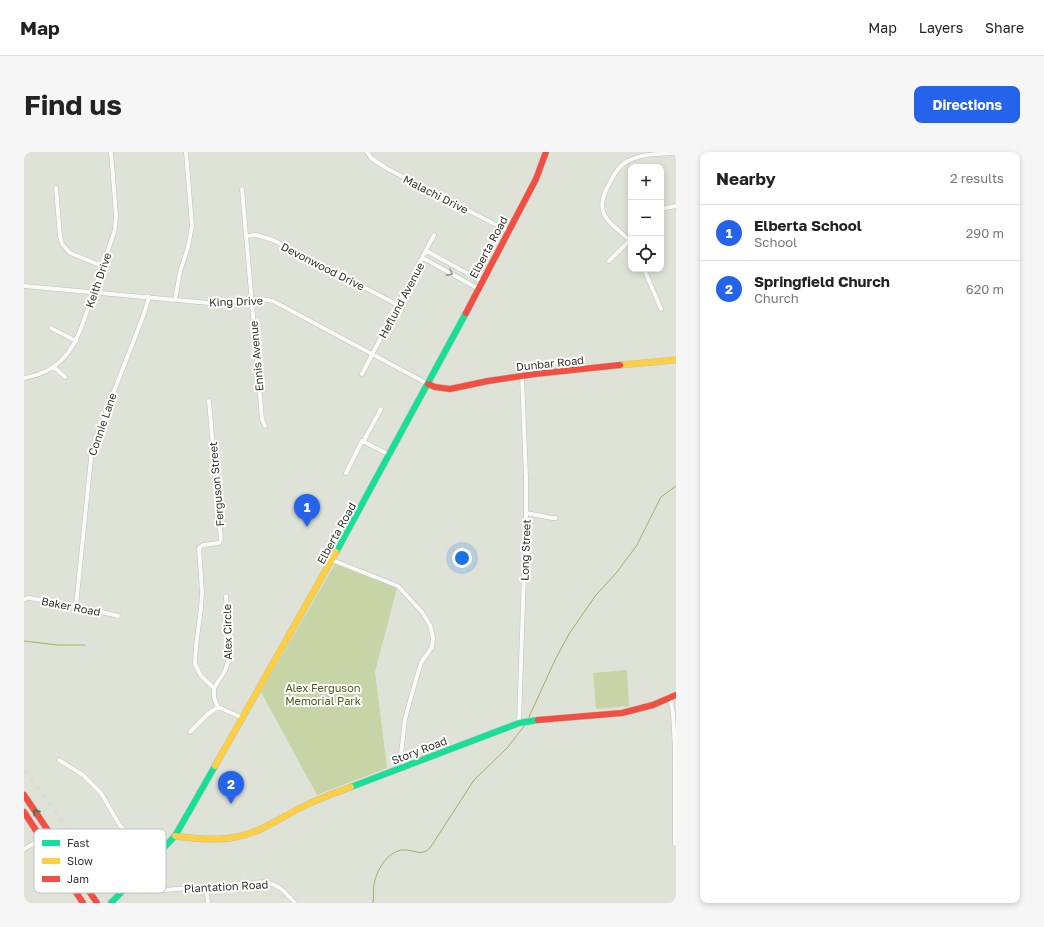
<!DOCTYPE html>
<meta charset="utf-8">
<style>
:root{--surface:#fff;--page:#f6f6f6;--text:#222;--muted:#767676;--line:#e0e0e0;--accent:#2563eb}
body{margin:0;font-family:"Golos Text",sans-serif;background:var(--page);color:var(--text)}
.controls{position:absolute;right:12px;top:12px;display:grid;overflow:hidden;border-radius:8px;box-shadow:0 2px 6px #0003}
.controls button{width:36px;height:36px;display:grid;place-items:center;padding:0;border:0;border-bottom:1px solid var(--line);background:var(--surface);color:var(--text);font:20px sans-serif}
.you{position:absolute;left:438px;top:406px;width:14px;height:14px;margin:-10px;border:3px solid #fff;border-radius:50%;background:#1a73e8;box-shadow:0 0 0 6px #1a73e833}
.badge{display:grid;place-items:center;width:26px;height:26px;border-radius:50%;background:var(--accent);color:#fff;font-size:13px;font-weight:700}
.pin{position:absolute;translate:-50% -33px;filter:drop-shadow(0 1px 2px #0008)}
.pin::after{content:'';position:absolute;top:21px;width:14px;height:12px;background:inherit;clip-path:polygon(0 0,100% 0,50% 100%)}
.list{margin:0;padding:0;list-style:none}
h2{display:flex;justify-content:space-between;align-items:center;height:52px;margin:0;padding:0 16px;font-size:17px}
h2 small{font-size:13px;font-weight:400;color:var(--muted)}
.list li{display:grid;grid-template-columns:26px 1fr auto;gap:12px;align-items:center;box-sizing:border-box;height:56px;padding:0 16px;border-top:1px solid var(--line)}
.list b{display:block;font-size:15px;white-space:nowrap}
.list p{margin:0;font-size:13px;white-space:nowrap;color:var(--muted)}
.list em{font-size:13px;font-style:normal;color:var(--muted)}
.icon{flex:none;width:22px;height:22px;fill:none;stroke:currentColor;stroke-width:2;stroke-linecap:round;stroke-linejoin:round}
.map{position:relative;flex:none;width:652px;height:751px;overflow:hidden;border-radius:8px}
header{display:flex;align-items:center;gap:24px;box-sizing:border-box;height:56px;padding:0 20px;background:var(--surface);border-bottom:1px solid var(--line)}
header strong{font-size:19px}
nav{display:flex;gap:22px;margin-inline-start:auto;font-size:14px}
.intro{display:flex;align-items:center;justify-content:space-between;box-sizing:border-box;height:96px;padding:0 24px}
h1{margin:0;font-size:28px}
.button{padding:10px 18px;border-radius:8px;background:var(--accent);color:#fff;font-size:14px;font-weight:700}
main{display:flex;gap:24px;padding:0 24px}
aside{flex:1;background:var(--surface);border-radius:8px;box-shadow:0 2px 6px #0003}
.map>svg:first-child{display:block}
</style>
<header>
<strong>Map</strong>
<nav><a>Map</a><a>Layers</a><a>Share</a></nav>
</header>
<div class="intro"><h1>Find us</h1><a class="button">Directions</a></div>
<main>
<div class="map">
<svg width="652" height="751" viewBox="0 0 652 751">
<rect width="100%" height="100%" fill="#dfe3d7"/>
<path fill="#c7d5a6" d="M311 412 373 436 351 520 363 616 293 643 237 540Z
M603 518 605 554 572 557 569 521Z"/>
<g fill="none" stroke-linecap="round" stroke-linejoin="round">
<path stroke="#9eb169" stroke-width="1" d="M0 489 33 493H61
M505 565 531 508 545 482 572 443 593 420 613 393 637 345 652 334
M349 751C350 745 349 738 350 732 353 717 365 696 383 698 392 699 398 704 406 696L450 628 483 596 501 573"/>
<g stroke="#bdc0b8" stroke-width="5">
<path id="street" d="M343 0 347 6 362 16 484 79
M32 36 36 84 38 92 46 101 78 114
M218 37 238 267 241 274
M637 57 652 54
M222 84 232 83 249 88 374 153
M607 91C600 80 585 74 580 62 576 53 579 44 583 36 587 29 590 22 594 17 607 1 634 2 652 1
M403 99 457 129
M399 106 453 136
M585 109 607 87
M620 117 637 157
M0 134 185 151C192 150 198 151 205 150 220 149 234 145 249 149L404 232
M151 148 156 120 164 95 168 74 162 0
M27 176 52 189
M30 215 41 225
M338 222 410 83
M0 226C50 218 56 178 70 138 77 117 85 97 91 77L92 62 87 0
M185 249 197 388 195 391 179 393 175 396 178 440 177 456 172 494 171 512 177 524 190 536V546L194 555 219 566
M339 290 357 257
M322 321 338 289 366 303
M502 361 528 366H532
M308 408 374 434 398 460 406 473 409 486 408 495 397 511 391 531 381 567 377 602 381 614
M0 447 5 446 52 454 94 464
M52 454 68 296 120 162 125 145
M190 536 201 519 205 507 202 444
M646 546 649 561 651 597V692
M495 571 502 361V325L498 224
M166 580 184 562 194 555
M35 608 59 623 77 641 95 672 107 688 114 704 122 715
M0 697 18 687
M182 734 184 751
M101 738 128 739 241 730C256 733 261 740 271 751"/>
</g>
<g stroke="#bdc0b8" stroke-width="7">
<path id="fast" d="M312 400 442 161
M327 635 495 571 514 568
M87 751 151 684 191 614"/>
</g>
<g stroke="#bdc0b8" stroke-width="7">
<path id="slow" d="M596 213 652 208
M191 614 312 400
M151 684C171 687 192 689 212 685 235 681 255 667 276 656 292 648 310 641 327 635"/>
</g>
<g stroke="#bdc0b8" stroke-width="7">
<path id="jam" d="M442 161 512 27 522 0
M404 232 411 235 426 237 464 229 511 222 596 213
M514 568 598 561 629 553 652 543
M0 643 73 751
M0 660 59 751"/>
</g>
<use href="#street" stroke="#fafbf9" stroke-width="4"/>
<use href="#fast" stroke="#16e098" stroke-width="6"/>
<use href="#slow" stroke="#ffcf43" stroke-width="6"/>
<use href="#jam" stroke="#f24e42" stroke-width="6"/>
<path stroke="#d2d4cf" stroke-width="1" stroke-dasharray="5 5" stroke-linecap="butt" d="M0 619C35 658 59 706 86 751"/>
</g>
<defs><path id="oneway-chevron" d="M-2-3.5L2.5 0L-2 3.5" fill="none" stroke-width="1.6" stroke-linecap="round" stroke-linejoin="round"/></defs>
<use stroke="#959792" href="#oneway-chevron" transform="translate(426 121) rotate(29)"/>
<use stroke="#24815c" href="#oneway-chevron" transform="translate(12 660) rotate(-125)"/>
<g text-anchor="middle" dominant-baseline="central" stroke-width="4" stroke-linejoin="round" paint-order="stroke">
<g font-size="11" fill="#30332a" stroke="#fff">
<text transform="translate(412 42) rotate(27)">Malachi Drive</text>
<text transform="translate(464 95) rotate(-62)">Elberta Road</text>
<text transform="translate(299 114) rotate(27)">Devonwood Drive</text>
<text transform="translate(74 128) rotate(-71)">Keith Drive</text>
<text transform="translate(377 148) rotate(-62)">Heflund Avenue</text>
<text transform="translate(212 149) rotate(-2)">King Drive</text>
<text transform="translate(232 204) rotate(-95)">Ennis Avenue</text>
<text transform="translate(526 211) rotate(-6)">Dunbar Road</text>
<text transform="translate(78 272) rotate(-71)">Connie Lane</text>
<text transform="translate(192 332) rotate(-95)">Ferguson Street</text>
<text transform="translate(312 381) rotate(-61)">Elberta Road</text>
<text transform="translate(501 398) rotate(-88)">Long Street</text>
<text transform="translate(47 454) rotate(11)">Baker Road</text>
<text transform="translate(203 480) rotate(-91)">Alex Circle</text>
<text transform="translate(395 598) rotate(-21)">Story Road</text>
<text transform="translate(202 734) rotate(-3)">Plantation Road</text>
</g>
<g font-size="11" fill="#4c5c18" stroke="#fff">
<text x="299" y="535">Alex Ferguson<tspan x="299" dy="13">Memorial Park</tspan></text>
</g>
</g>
<rect x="10" y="677" width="132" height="64" rx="6" fill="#fff" stroke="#c1c2bf" stroke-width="1"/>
<rect x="18" y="688" width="18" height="6" fill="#16e098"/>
<rect x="18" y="706" width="18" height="6" fill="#ffcf43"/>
<rect x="18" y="724" width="18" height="6" fill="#f24e42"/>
<g font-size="11" fill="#30332a">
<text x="43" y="695">Fast</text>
<text x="43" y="713">Slow</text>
<text x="43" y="731">Jam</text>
</g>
</svg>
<div class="controls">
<button>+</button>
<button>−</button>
<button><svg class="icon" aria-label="locate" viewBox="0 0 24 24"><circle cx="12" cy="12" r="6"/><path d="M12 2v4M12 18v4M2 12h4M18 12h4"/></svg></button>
</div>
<div class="you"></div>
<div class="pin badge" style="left:283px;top:375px">1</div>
<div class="pin badge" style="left:207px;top:652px">2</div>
</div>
<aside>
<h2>Nearby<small>2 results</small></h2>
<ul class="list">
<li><span class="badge">1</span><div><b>Elberta School</b><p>School</p></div><em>290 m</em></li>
<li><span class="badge">2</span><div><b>Springfield Church</b><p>Church</p></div><em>620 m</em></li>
</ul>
</aside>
</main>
